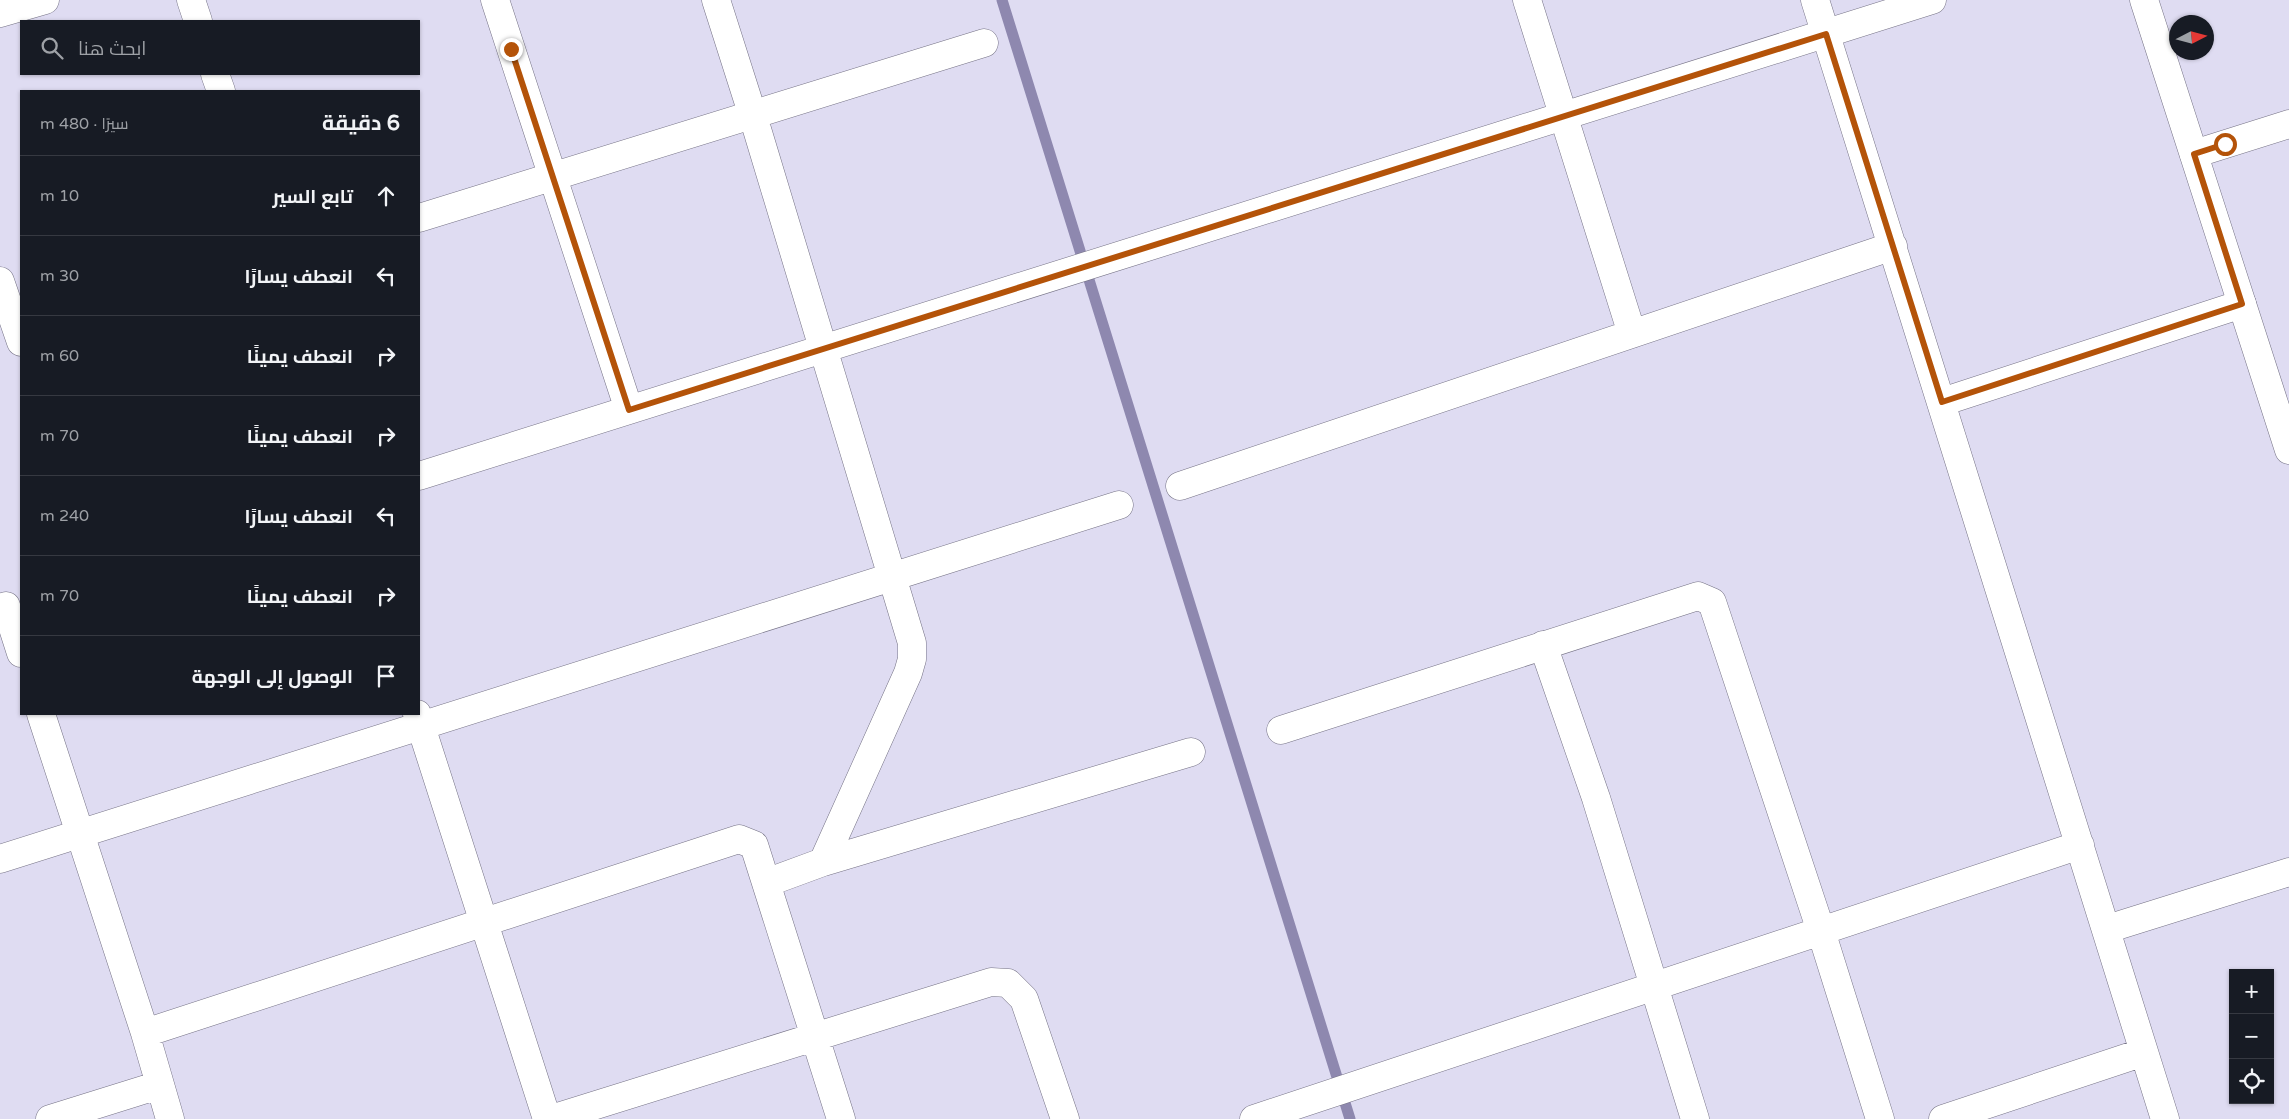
<!DOCTYPE html>
<html lang="ar">
<meta charset="utf-8">
<style>
:root{--surface:#171b24;--page:#20242c;--text:#f1f3f6;--muted:#9ea1a6;--line:#363941}
body{margin:0;font-family:"Varela Round",Cairo,sans-serif;background:var(--page);color:var(--text);direction:rtl}
.controls{position:absolute;right:15px;bottom:15px;display:grid;overflow:hidden;border-radius:0px;box-shadow:0 1px 4px #0004}
.controls button{width:45px;height:45px;display:grid;place-items:center;padding:0;border:0;border-bottom:1px solid var(--line);background:var(--surface);color:var(--text);font:25px sans-serif}
.compass{position:absolute;left:2169px;top:15px;width:45px;height:45px;border-radius:50%;background:var(--surface);box-shadow:0 1px 4px #0004;rotate:84deg}
.stop{position:absolute;width:15px;height:15px;margin:-11px;border:4px solid #b45309;border-radius:50%;background:#fff}
.stop.end{background:#b45309;border-color:#fff;box-shadow:0 1px 5px #0008}
.list{margin:0;padding:0;list-style:none}
h2{display:flex;justify-content:space-between;align-items:center;height:65px;margin:0;padding:0 20px;font-size:21px}
h2 small{font-size:16px;font-weight:400;color:var(--muted)}
.list li{display:grid;grid-template-columns:32px 1fr auto;gap:15px;align-items:center;box-sizing:border-box;height:80px;padding:0 20px;border-top:1px solid var(--line)}
.list b{display:block;font-size:19px;white-space:nowrap}
.list em{font-size:16px;font-style:normal;color:var(--muted)}
.icon{flex:none;width:28px;height:28px;fill:none;stroke:currentColor;stroke-width:2;stroke-linecap:round;stroke-linejoin:round}
.map{position:relative;flex:none;width:2289px;height:1119px;overflow:hidden;direction:ltr}
.search{position:absolute;background:var(--surface);box-shadow:0 1px 4px #0004;left:20px;top:20px;width:400px;height:55px;display:flex;align-items:center;gap:12px;box-sizing:border-box;padding:0 18px;border-radius:0px;color:var(--muted);font-size:19px}
.panel{position:absolute;background:var(--surface);box-shadow:0 1px 4px #0004;left:20px;top:90px;width:400px;height:625px;border-radius:0px;direction:rtl}
.map>svg:first-child{display:block}
</style>
<div class="map">
<svg width="2289" height="1119" viewBox="0 0 2289 1119">
<rect width="100%" height="100%" fill="#dfdcf2"/>
<g fill="none" stroke-linecap="round" stroke-linejoin="round">
<path stroke="#8e88af" stroke-width="11" d="M1002 0 1350 1119"/>
<g stroke="#757285" stroke-width="29">
<path id="minor" d="M191 0 198 21
M495 0 629 410
M716 0 753 116 912 643V659L908 673 823 862
M1527 0 1632 334
M1815 0 2165 1119
M0 13 45 0
M215 74 221 91
M2194 154 2289 124
M419 218 984 43
M0 281 21 342
M1942 402 2242 304
M419 476 1932 0
M1180 486 1893 246
M6 606 21 653
M1543 645 1596 798 1695 1119
M41 714 145 1033 170 1119
M417 714 547 1119
M1281 730 1698 596 1712 602 1821 931 1880 1119
M0 859 1119 505
M766 883 823 862 1191 752
M2107 929 2289 872
M145 1033 739 839 754 845 841 1119
M50 1119 159 1085
M551 1119 991 982 1008 983 1024 999 1065 1119
M1254 1119 2080 845
M1943 1119 2144 1052"/>
</g>
<g stroke="#757285" stroke-width="29">
<path id="tertiary" d="M2144 0 2289 450"/>
</g>
<use href="#minor" stroke="#fff" stroke-width="28"/>
<use href="#tertiary" stroke="#fff" stroke-width="28"/>
</g>
<g fill="none" stroke-linecap="round" stroke-linejoin="round">
<path stroke="#b45309" stroke-width="6" d="M511 49 629 410 1826 34 1942 402 2242 304 2194 154 2225 144"/>
</g>
</svg>
<div class="controls">
<button>+</button>
<button>−</button>
<button><svg class="icon" aria-label="locate" viewBox="0 0 24 24"><circle cx="12" cy="12" r="6"/><path d="M12 2v4M12 18v4M2 12h4M18 12h4"/></svg></button>
</div>
<svg class="compass" viewBox="-18 -18 36 36"><path d="M0-13l5 13h-10z" fill="#e53935"/><path d="M0 13l5-13h-10z" fill="#9ea1a6"/></svg>
<div class="stop" style="left:2225px;top:144px"></div>
<div class="stop end" style="left:511px;top:49px"></div>
<div class="search"><svg class="icon" aria-label="search" viewBox="0 0 24 24"><circle cx="10" cy="10" r="6"/><path d="M15 15l6 6"/></svg>ابحث هنا</div>
<section class="panel">
<h2>6 دقيقة<small>سيرًا · 480 m</small></h2>
<ul class="list">
<li><svg class="icon" aria-label="ahead" viewBox="0 0 24 24"><path d="M12 20V5M6 11l6-6 6 6"/></svg><div><b>تابع السير</b></div><em>10 m</em></li>
<li><svg class="icon" aria-label="left" viewBox="0 0 24 24"><path d="M17 20v-9H6M10 6l-5 5 5 5"/></svg><div><b>انعطف يسارًا</b></div><em>30 m</em></li>
<li><svg class="icon" aria-label="right" viewBox="0 0 24 24"><path d="M7 20v-9h11M14 6l5 5-5 5"/></svg><div><b>انعطف يمينًا</b></div><em>60 m</em></li>
<li><svg class="icon" aria-label="right" viewBox="0 0 24 24"><path d="M7 20v-9h11M14 6l5 5-5 5"/></svg><div><b>انعطف يمينًا</b></div><em>70 m</em></li>
<li><svg class="icon" aria-label="left" viewBox="0 0 24 24"><path d="M17 20v-9H6M10 6l-5 5 5 5"/></svg><div><b>انعطف يسارًا</b></div><em>240 m</em></li>
<li><svg class="icon" aria-label="right" viewBox="0 0 24 24"><path d="M7 20v-9h11M14 6l5 5-5 5"/></svg><div><b>انعطف يمينًا</b></div><em>70 m</em></li>
<li><svg class="icon" aria-label="arrive" viewBox="0 0 24 24"><path d="M6 21V4h12l-3 4 3 4H6"/></svg><div><b>الوصول إلى الوجهة</b></div></li>
</ul>
</section>
</div>
